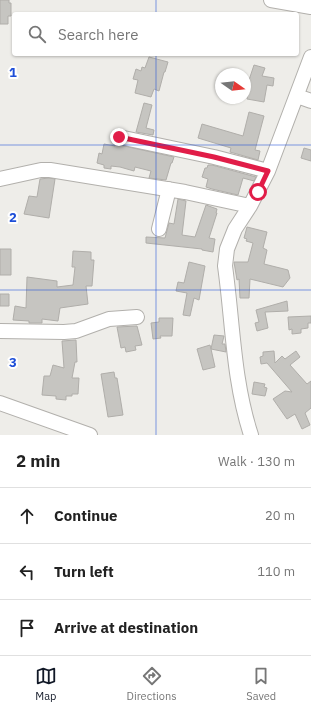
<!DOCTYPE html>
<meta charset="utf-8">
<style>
:root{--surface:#fff;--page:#f2f2f2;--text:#222;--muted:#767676;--line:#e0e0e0;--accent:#111827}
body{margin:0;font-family:"IBM Plex Sans",sans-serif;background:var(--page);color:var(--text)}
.compass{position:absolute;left:215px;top:68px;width:36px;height:36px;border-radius:50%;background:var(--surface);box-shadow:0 1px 3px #0004;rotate:104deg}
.stop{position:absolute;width:12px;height:12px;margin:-9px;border:3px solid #e11d48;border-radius:50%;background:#fff}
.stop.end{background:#e11d48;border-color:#fff;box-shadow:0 1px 4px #0008}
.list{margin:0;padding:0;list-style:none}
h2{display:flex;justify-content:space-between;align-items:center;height:52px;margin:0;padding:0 16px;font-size:17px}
h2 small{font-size:13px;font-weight:400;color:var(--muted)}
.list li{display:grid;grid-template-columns:26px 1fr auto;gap:12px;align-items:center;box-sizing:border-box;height:56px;padding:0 16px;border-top:1px solid var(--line)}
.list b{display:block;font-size:15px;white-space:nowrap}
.list em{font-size:13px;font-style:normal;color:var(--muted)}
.icon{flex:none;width:22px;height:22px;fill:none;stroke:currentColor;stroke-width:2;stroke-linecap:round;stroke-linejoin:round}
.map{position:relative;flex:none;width:311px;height:435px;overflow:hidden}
.search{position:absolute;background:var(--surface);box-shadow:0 1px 3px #0004;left:12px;right:12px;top:12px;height:44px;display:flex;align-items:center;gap:10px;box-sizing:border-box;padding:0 14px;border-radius:4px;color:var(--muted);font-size:15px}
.sheet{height:220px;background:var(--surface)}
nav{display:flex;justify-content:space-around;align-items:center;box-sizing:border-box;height:56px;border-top:1px solid var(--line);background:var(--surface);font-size:11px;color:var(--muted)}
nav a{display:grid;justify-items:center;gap:2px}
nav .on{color:var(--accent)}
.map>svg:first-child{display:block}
</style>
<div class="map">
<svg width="311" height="435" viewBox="0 0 311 435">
<rect width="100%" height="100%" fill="#eeede9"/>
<path fill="#c6c5c1" stroke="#b0aeaa" d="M0 0H9V3H11V16H8V24H0Z
M149 57 168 62 165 72H164L159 91 154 89 151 97 135 93 138 80 133 79 136 69 141 71 142 67 145 68Z
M254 65 265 68 262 76 274 78 273 86 267 85 264 102 247 99 248 93H245L246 83H248Z
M144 103 152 105 146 128 154 130 153 135 136 132Z
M249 112 264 116 255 150 260 151 258 160 230 152 231 148 198 138 202 124 243 136Z
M104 144 115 146V144L174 157 172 163H171L166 180 149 178 151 171 135 167 134 171 120 167 111 166V169L104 168V165L97 163 99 153 102 154Z
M304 148 311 150V161L301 158Z
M208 165H212L256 177 254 181 243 178 238 195 212 189 206 187 208 179 202 177 205 168H207Z
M49 178 55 179 49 218 24 214 29 196 37 197 40 179Z
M178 199 186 201 182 235 195 237 206 205 217 209 216 213H217L209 238 215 239 213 252 202 250V249L146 243V237L165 238 169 223 174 224Z
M247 227 267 232 263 248 267 250 264 264 288 270 290 278 283 287 250 279 249 298H240L239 279 237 280 234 262H248L253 243 246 241 247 239 244 238Z
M0 249H11V275H0Z
M73 251 91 252V260H94L92 286H86L88 304 60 308 58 321 42 319V323H29V321L13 320 15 306 26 308 27 277 57 281V287L73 285 75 267H72Z
M189 262 205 266 199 300 194 298 190 316 183 315 187 293 176 291 178 282 184 283Z
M0 294H9V306H0Z
M287 301 288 311 265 312 268 328 257 331 255 323 259 322 256 310Z
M311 316V323H308V328L301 329V333L292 334V329L289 330 288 317Z
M159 318H173L172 336H160L161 338 153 339 151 323 159 322Z
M137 326 142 345 135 346 136 350 126 352 125 347 121 348 117 327Z
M214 335 224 336 222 344H225L226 352 211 349 215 367 203 370 197 349 210 345 211 349Z
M76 340 77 362H75L72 378H79L78 394H72V396H66V400L56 399V396L42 395 44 376H50L53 365 64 368 62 341Z
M274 351 275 363 282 356 285 359 296 351 300 357 290 365 307 384 311 381V408L305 413 310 425 302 429 295 414 287 419 273 399 285 391 292 392 267 363 261 364 260 357 263 356V352Z
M114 372 115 378H117L123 415 108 417 101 374Z
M254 382 265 384 264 387 267 388 265 396 252 394Z"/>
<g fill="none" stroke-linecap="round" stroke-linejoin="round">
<g stroke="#b2b0ac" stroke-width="16">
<path id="minor" d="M271 0 311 7
M297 96 311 101
M119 137 214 157 268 171
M0 179 41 170H50L185 192 250 206
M159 229 169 189
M0 331 64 332 76 331 109 319 137 317
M0 403 90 435
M251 435C233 380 233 323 225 266L227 249 235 229 250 206 268 171 311 57"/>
</g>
<use href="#minor" stroke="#fff" stroke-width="14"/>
</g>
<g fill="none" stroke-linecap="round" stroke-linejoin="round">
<path stroke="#e11d48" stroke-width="5" d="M119 137 214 157 268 171 258 192"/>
</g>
<path fill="none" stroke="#1d4ed8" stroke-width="1" stroke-opacity="0.55" d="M156 0V14M156 54V435M0 145H311M0 290H311"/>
<g font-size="13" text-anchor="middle" font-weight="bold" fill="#1d4ed8" stroke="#fff" stroke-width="4" stroke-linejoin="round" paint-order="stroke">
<text x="13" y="77">1</text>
<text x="13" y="222">2</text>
<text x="13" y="367">3</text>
</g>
</svg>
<svg class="compass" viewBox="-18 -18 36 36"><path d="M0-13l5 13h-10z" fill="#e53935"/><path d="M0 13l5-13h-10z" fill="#767676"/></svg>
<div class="stop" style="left:258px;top:192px"></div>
<div class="stop end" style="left:119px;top:137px"></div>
<div class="search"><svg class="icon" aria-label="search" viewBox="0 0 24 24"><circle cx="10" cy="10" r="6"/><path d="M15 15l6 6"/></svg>Search here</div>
</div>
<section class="sheet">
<h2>2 min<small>Walk · 130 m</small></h2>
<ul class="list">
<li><svg class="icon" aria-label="ahead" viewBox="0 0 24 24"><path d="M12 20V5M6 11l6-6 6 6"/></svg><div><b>Continue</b></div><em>20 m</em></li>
<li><svg class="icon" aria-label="left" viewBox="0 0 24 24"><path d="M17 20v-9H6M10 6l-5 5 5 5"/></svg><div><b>Turn left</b></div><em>110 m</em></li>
<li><svg class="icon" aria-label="arrive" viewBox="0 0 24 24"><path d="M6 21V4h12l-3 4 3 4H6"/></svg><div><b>Arrive at destination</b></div></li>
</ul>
</section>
<nav>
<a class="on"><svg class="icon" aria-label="map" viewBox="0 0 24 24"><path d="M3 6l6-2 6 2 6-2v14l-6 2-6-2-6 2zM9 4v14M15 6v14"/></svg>Map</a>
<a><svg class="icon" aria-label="directions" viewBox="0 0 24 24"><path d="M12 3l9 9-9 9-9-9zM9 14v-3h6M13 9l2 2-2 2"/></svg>Directions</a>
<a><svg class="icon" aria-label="saved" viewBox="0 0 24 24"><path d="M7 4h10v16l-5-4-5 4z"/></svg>Saved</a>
</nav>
